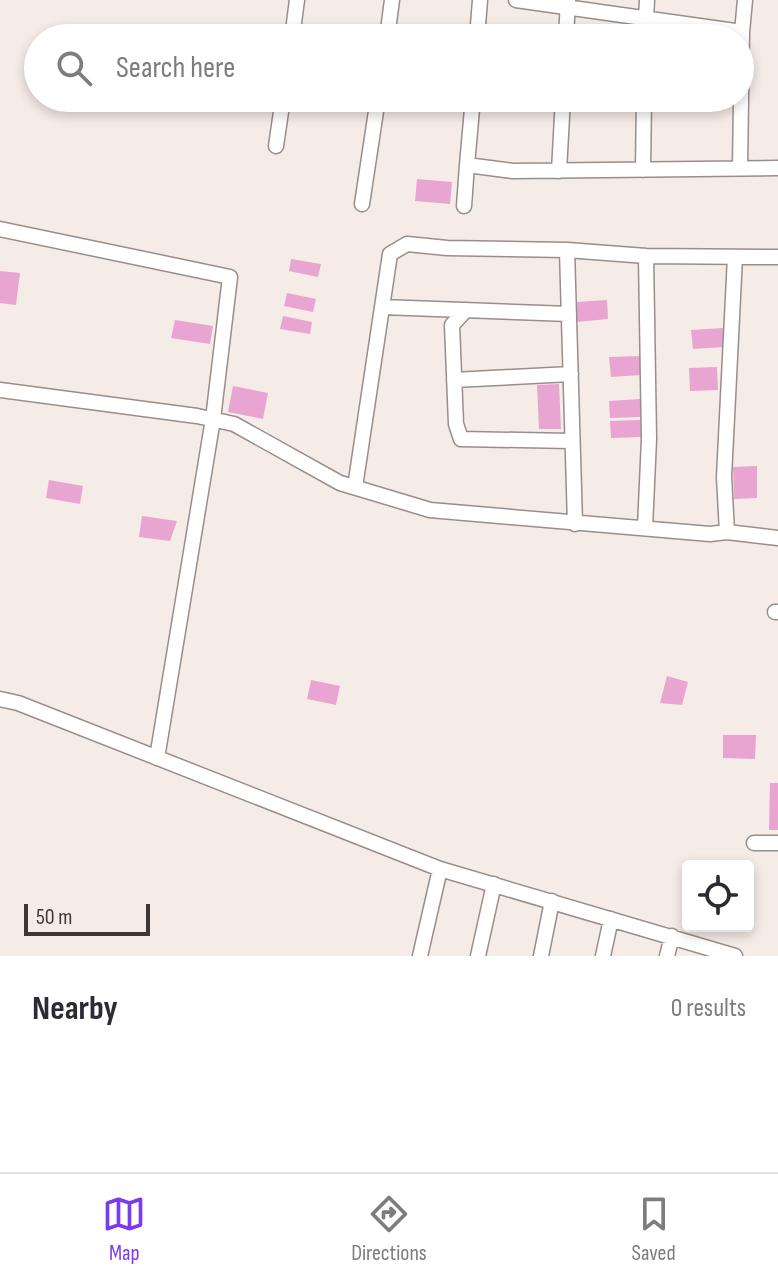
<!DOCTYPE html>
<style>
:root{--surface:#fff;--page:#f7f7f7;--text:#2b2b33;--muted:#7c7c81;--line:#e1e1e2;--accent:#7c3aed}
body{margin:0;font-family:"Sofia Sans Condensed",sans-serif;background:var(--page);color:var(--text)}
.controls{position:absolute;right:24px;bottom:24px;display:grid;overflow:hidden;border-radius:8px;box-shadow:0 4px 12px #0003}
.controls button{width:72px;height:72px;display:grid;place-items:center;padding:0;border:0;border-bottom:2px solid var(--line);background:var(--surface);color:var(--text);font:40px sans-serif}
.scale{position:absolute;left:24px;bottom:20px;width:126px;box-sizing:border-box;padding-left:8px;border:4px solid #3c3837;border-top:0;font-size:22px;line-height:28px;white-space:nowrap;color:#3c3837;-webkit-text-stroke:6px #f5ebe7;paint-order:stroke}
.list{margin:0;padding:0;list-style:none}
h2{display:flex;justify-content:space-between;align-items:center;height:104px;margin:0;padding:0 32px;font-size:34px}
h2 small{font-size:26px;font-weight:400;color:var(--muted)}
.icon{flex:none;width:44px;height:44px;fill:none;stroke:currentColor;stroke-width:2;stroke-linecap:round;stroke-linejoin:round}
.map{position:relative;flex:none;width:778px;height:956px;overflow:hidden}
.search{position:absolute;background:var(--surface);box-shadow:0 4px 12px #0003;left:24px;right:24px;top:24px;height:88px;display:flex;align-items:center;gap:20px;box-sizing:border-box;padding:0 28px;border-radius:44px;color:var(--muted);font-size:30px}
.sheet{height:216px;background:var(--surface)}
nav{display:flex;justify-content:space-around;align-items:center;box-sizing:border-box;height:112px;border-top:2px solid var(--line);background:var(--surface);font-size:22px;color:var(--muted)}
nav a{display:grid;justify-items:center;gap:4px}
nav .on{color:var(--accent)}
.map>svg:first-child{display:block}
</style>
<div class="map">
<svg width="778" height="956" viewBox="0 0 778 956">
<rect width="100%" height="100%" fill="#f5ebe7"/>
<path fill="#e9a5d1" d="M394 98H427L426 110 393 107Z
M417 179 452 182 450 204 415 201Z
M291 259 321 264 318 277 289 271Z
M0 271 20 273 16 305 0 303Z
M287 293 316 299 313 312 284 306Z
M607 300 608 319 577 322 576 302Z
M283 316 312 322 310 334 280 329Z
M175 320 213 326 210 344 171 338Z
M723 328 724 347 693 349 691 330Z
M641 356 642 375 611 377 609 357Z
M717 367 718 390 690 391 689 368Z
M559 384 561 429H539L537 385Z
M233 386 268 393 263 419 228 412Z
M640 399 641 417 610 418 609 401Z
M641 420 642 437 611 438 610 421Z
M757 466V498L734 499 733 467Z
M49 480 83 486 80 504 46 498Z
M142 516 177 521 170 541 139 537Z
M667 676 688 682 682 705 660 703Z
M311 680 340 686 336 705 307 699Z
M723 735H756L755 759 723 758Z
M770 783H778V830H769Z"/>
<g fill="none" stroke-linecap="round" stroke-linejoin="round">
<g stroke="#988e8a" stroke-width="17">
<path id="street" d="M516 0 742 32 745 0
M292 38 297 0
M387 38 392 0
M477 38 480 0
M566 38 568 0
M645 38 647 0
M473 98 467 165 513 171 778 168
M276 146 283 98
M740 168 742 32
M643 170 644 98
M559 171 563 98
M362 204 378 98
M464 206 467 165
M0 229 230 277 213 419 157 758
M567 250 575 524
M382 307 569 314
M466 310 452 325 456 424 461 439 571 441
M454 380 571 374
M0 390 197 416 234 424 340 483 430 510 710 534 727 532 778 538
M355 487 390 254 407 244 447 248 567 250 646 256 778 257
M645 528 649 439 646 256
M727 532 724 477 735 257
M775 612H778
M0 699 18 703 440 869
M754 843H778
M420 956 440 869 735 956
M478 956 494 884
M541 956 552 901
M603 956 611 919
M667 956 672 936"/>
</g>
<use href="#street" stroke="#fff" stroke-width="14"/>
</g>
</svg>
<div class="controls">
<button><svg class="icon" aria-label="locate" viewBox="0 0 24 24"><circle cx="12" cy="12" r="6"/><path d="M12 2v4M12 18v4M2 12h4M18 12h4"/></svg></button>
</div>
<div class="scale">50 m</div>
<div class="search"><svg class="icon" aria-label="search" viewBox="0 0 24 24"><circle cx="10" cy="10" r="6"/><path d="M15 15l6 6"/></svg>Search here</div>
</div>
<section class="sheet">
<h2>Nearby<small>0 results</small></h2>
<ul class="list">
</ul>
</section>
<nav>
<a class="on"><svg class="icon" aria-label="map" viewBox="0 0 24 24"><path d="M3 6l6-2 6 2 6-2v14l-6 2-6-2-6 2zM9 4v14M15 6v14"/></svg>Map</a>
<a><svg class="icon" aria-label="directions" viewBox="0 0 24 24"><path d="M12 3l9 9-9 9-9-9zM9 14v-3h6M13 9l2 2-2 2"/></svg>Directions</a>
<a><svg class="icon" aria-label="saved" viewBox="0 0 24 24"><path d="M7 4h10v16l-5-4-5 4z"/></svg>Saved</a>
</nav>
